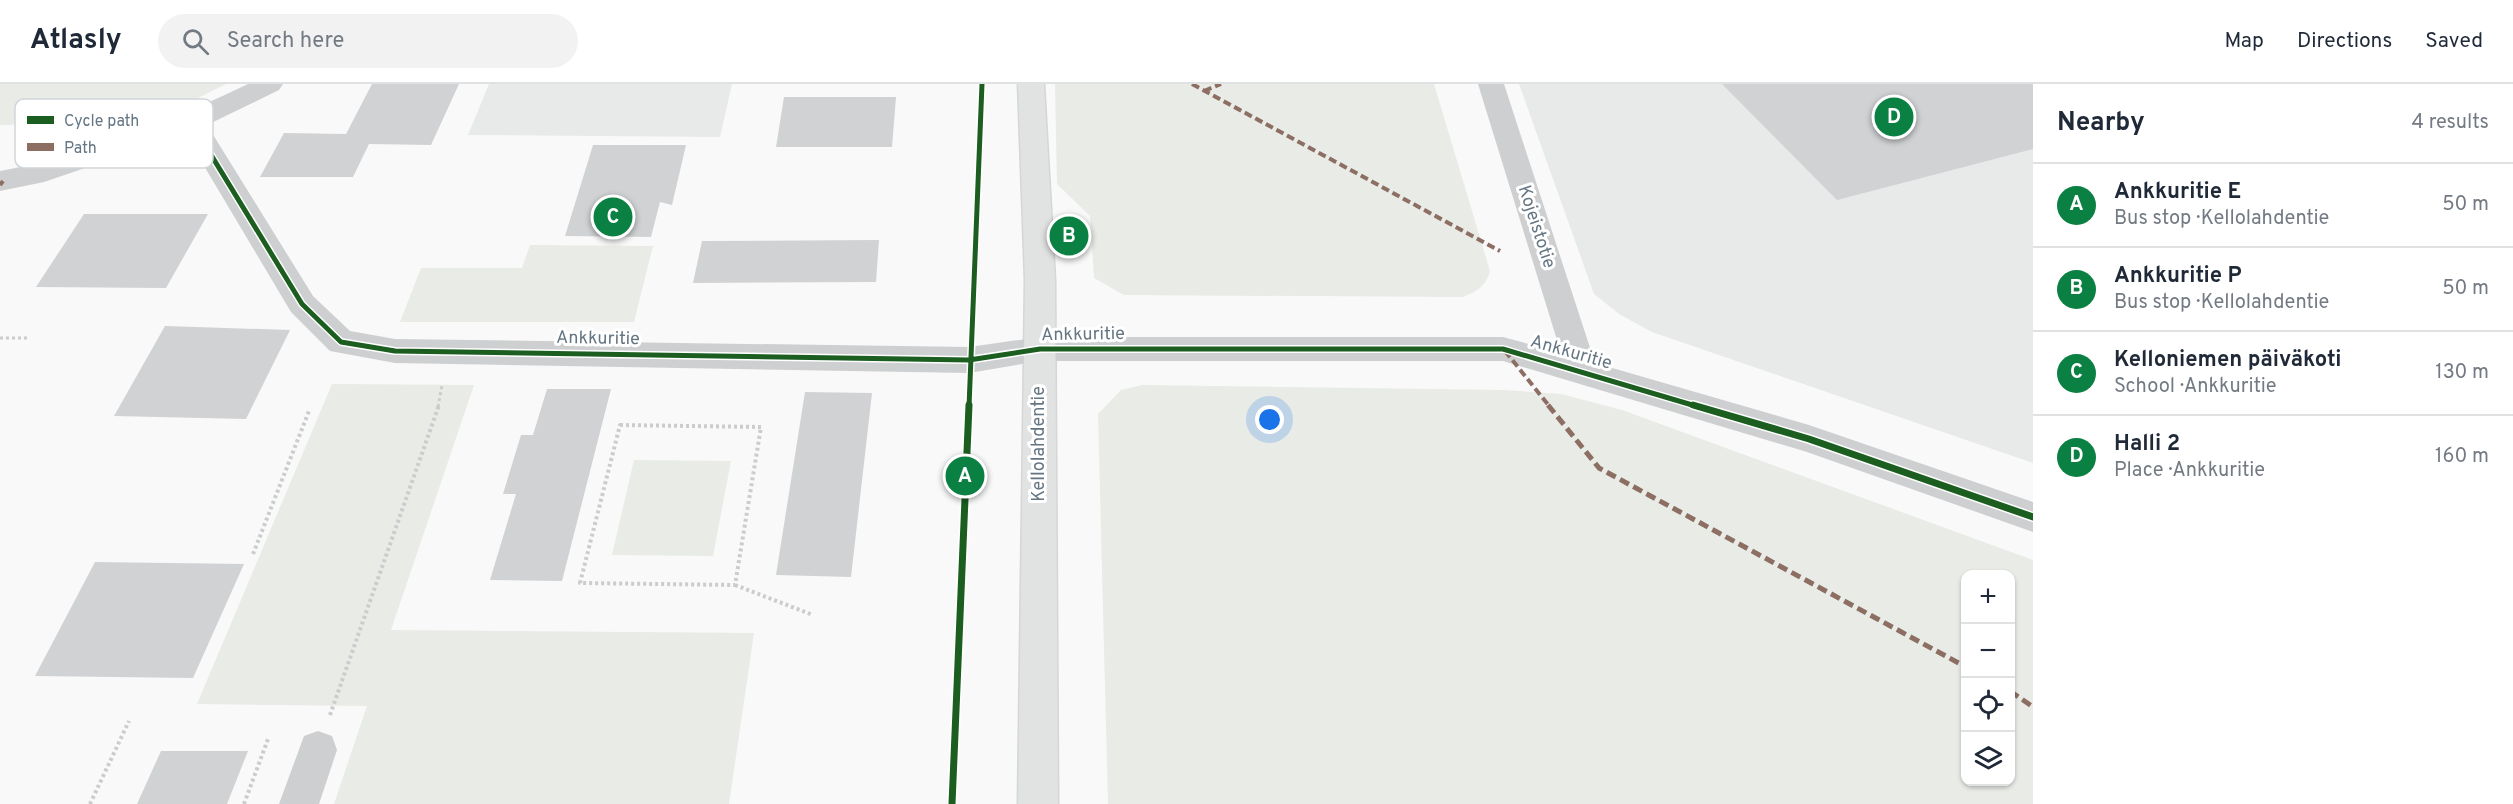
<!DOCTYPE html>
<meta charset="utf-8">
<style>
:root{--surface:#fff;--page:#f2f2f3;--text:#1f2937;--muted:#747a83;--line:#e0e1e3;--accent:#0b8043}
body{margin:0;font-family:Overpass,sans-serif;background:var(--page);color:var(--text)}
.controls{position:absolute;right:18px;bottom:18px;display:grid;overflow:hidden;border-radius:12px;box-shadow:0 2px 4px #0004}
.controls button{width:54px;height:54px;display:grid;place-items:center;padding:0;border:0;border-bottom:2px solid var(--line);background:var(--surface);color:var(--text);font:30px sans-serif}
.you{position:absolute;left:1270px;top:336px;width:21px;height:21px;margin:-15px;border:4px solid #fff;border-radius:50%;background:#1a73e8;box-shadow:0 0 0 9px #1a73e833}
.badge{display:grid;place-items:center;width:39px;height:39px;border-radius:50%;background:var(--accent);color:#fff;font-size:20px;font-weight:700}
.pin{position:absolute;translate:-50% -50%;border:3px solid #fff;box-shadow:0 2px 6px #0006}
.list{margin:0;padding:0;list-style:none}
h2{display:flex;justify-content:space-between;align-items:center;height:78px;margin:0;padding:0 24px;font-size:26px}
h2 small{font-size:20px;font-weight:400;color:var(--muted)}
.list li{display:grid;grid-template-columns:39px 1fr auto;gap:18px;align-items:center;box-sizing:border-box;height:84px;padding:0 24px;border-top:2px solid var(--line)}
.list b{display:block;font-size:22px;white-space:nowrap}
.list p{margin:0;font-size:20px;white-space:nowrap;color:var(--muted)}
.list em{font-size:20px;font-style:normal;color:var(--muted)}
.icon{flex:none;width:33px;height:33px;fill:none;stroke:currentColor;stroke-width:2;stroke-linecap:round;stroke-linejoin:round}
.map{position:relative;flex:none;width:2033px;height:720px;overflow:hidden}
header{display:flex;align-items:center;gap:36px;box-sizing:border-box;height:84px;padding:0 30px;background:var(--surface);border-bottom:2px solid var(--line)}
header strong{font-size:28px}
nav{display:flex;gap:33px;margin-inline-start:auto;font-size:21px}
.search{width:420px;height:54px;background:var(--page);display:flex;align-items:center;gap:15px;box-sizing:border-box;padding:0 21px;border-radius:33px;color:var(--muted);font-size:22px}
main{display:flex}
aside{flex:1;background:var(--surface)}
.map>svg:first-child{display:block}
</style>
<header>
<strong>Atlasly</strong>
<div class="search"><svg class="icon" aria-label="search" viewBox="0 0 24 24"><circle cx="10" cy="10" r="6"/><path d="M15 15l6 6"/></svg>Search here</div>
<nav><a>Map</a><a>Directions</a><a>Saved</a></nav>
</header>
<main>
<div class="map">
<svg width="2033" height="720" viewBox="0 0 2033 720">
<rect width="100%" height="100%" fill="#f9f9f9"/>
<path fill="#e8e9e9" d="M489 0H732L720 53 468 51Z
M1519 0H2033V379L1652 248 1619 230 1594 210Z"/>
<path fill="#e8ebe6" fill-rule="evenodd" d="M0 0H226L194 16 9 41H0Z
M1055 0H1434L1490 187C1486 202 1477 208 1462 213L1124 211 1094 194 1090 132 1057 100Z
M530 161 653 162 634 238H400L421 184H522Z
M332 300 474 301 391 546 754 549 729 720H334L367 622 197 620Z
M1142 301 1504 306 1561 310 1622 326 2033 476V720H1108L1098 330 1121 306ZM1966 490H2010V698H1966Z
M634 376 731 377 713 472 612 471Z"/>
<path fill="#d0d2d3" d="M372 0H459L431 61 369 60 353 93H260L284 49 346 50Z
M1722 0H2033V65L1837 116Z
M784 13H896L892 63H776Z
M593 61H686L672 121 660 118 651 153 565 152Z
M84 130H208L166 204 36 203Z
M879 156 876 198 693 199 702 157Z
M165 242 290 246 246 335 114 332Z
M547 305H611L562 497 490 496 516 410H503L521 351H533Z
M805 308 872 309 851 493 776 491Z
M95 478 244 480 193 594 35 592Z
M161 667H248L227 720H137Z"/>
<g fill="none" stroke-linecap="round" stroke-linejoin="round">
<g stroke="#d5d6d7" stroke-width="3">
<path id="secondary" d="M1018 0H1044L1055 196 1058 720H1018L1025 196Z"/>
</g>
<path stroke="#cbcccd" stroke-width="3" stroke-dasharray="3 3" stroke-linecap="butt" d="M0 254H29
M438 323 442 301"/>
<path stroke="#cbcccd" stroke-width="4" stroke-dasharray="3 3" stroke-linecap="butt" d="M620 341 761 343 735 501 580 499Z
M253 470 309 327
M735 501 813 531
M330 631 439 321
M90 720 129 637
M244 720 268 655"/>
<path fill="#cecfd0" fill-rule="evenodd" d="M248 0H283L279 6 207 41 313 212 350 247 395 255 969 263 1040 253H1503L1561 269 1478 0H1504L1595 279 1809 341 2033 418V448L1807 368 1503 277H1040L969 289 395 279 330 267 291 228 185 50 44 98 0 107V87C82 73 173 36 248 0Z
M318 647 332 652 337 666 319 720H279L304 652Z"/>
<use href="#secondary" fill="#e1e2e2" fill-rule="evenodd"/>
<path stroke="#8d6e63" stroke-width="4" stroke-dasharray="8 4" stroke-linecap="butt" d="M1192 0 1500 167
M1204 7 1221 0
M0 101 3 97
M1505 267 1550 323"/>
<path stroke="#8d6e63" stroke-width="5" stroke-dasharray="10 5" stroke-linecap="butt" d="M1548 321 1599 384 1966 583
M2010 607 2033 623"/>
<g stroke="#fff" stroke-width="8">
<path id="cycleway-far1" d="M191 38 302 220 341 258 395 267 969 276 1040 265H1503L1699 323
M969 323 982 0"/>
</g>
<g stroke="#fff" stroke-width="10">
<path id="cycleway" d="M1693 321 1809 355 2033 433
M952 720 969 321"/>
</g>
<use href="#cycleway-far1" stroke="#1b5e20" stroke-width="5"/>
<use href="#cycleway" stroke="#1b5e20" stroke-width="7"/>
</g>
<g text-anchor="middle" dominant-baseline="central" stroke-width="6" stroke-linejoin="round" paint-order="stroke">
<g font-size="18" fill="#657683" stroke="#fff">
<text transform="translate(1536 143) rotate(72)">Kojeistotie</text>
<text transform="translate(1083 251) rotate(-1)">Ankkuritie</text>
<text transform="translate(598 255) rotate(1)">Ankkuritie</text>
<text transform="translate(1571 269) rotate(16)">Ankkuritie</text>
<text transform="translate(1039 360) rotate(-90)">Kellolahdentie</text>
</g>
</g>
<rect x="15" y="15" width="198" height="69" rx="9" fill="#fff" stroke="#d1d6da" stroke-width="1.5"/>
<rect x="27" y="32" width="27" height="8" fill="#1b5e20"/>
<rect x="27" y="59" width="27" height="8" fill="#8d6e63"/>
<g font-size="16" fill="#657683">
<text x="64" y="42">Cycle path</text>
<text x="64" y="69">Path</text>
</g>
</svg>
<div class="controls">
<button>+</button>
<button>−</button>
<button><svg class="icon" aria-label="locate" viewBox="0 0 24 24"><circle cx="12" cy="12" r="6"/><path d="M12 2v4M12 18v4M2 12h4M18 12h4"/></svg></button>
<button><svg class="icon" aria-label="layers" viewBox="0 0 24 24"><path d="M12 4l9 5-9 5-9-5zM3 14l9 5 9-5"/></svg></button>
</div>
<div class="you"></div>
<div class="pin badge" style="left:965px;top:392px">A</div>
<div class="pin badge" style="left:1069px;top:152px">B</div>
<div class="pin badge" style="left:613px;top:133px">C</div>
<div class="pin badge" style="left:1894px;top:33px">D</div>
</div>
<aside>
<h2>Nearby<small>4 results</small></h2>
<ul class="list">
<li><span class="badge">A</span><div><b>Ankkuritie E</b><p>Bus stop · Kellolahdentie</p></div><em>50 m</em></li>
<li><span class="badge">B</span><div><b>Ankkuritie P</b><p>Bus stop · Kellolahdentie</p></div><em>50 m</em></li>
<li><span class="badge">C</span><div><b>Kelloniemen päiväkoti</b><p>School · Ankkuritie</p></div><em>130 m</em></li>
<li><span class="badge">D</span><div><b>Halli 2</b><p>Place · Ankkuritie</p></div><em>160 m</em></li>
</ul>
</aside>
</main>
